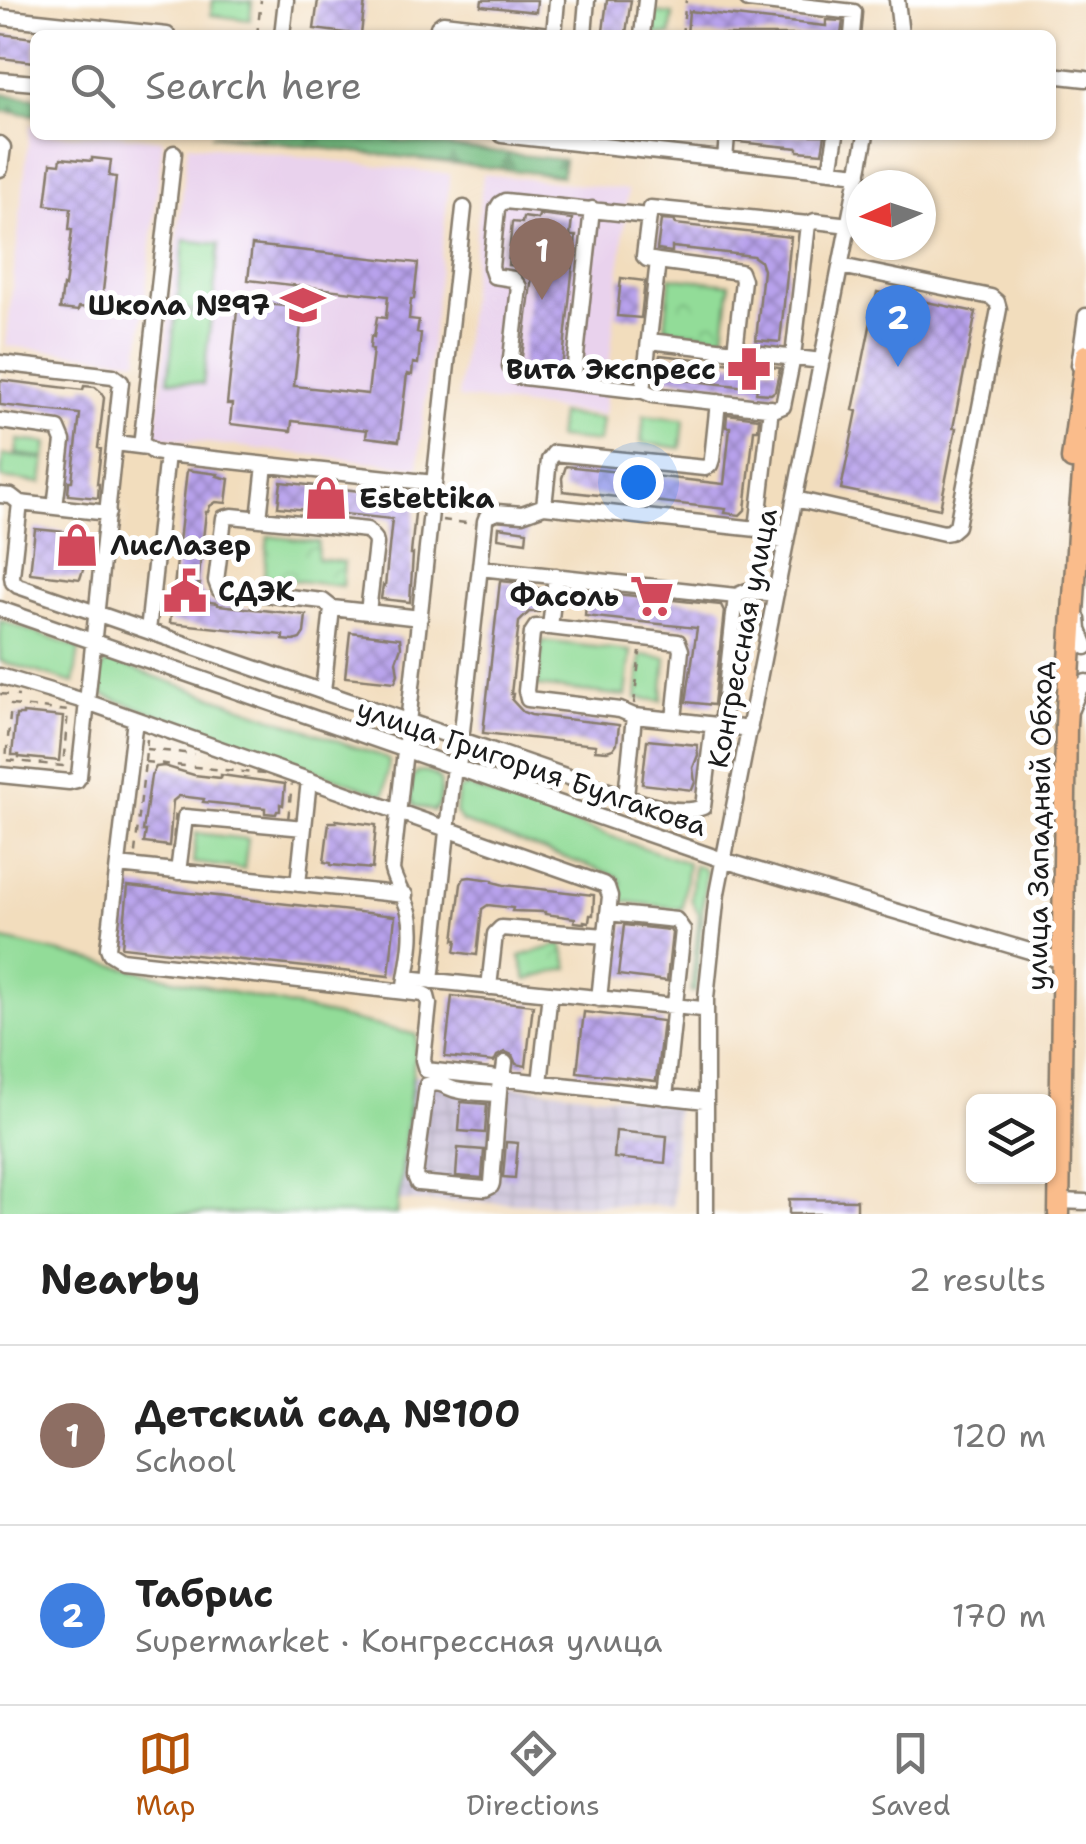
<!DOCTYPE html>
<meta charset="utf-8">
<style>
:root{--surface:#fff;--page:#f6f6f6;--text:#222;--muted:#767676;--line:#e0e0e0;--accent:#b45309}
body{margin:0;font-family:"Shantell Sans",sans-serif;background:var(--page);color:var(--text)}
.controls{position:absolute;right:30px;bottom:30px;display:grid;overflow:hidden;border-radius:15px;box-shadow:0 2px 8px #0004}
.controls button{width:90px;height:90px;display:grid;place-items:center;padding:0;border:0;border-bottom:2px solid var(--line);background:var(--surface);color:var(--text);font:50px sans-serif}
.compass{position:absolute;left:846px;top:170px;width:90px;height:90px;border-radius:50%;background:var(--surface);box-shadow:0 2px 8px #0004;rotate:267deg}
.you{position:absolute;left:638px;top:482px;width:35px;height:35px;margin:-25px;border:8px solid #fff;border-radius:50%;background:#1a73e8;box-shadow:0 0 0 15px #1a73e833}
.badge{display:grid;place-items:center;width:65px;height:65px;border-radius:50%;background:var(--accent);color:#fff;font-size:32px;font-weight:700}
.pin{position:absolute;translate:-50% -82px;filter:drop-shadow(0 2px 5px #0008)}
.pin::after{content:'';position:absolute;top:52px;width:35px;height:30px;background:inherit;clip-path:polygon(0 0,100% 0,50% 100%)}
.list{margin:0;padding:0;list-style:none}
h2{display:flex;justify-content:space-between;align-items:center;height:130px;margin:0;padding:0 40px;font-size:42px}
h2 small{font-size:32px;font-weight:400;color:var(--muted)}
.list li{display:grid;grid-template-columns:65px 1fr auto;gap:30px;align-items:center;box-sizing:border-box;height:180px;padding:0 40px;border-top:2px solid var(--line)}
.list b{display:block;font-size:38px;white-space:nowrap}
.list p{margin:0;font-size:32px;white-space:nowrap;color:var(--muted)}
.list em{font-size:32px;font-style:normal;color:var(--muted)}
.icon{flex:none;width:55px;height:55px;fill:none;stroke:currentColor;stroke-width:2;stroke-linecap:round;stroke-linejoin:round}
.map{position:relative;flex:none;width:1086px;height:1214px;overflow:hidden}
.search{position:absolute;background:var(--surface);box-shadow:0 2px 8px #0004;left:30px;right:30px;top:30px;height:110px;display:flex;align-items:center;gap:25px;box-sizing:border-box;padding:0 35px;border-radius:15px;color:var(--muted);font-size:38px}
.sheet{height:490px;background:var(--surface)}
nav{display:flex;justify-content:space-around;align-items:center;box-sizing:border-box;height:140px;border-top:2px solid var(--line);background:var(--surface);font-size:28px;color:var(--muted)}
nav a{display:grid;justify-items:center;gap:5px}
nav .on{color:var(--accent)}
.map>svg:first-child{display:block}
</style>
<div class="map">
<svg width="1086" height="1214" viewBox="0 0 1086 1214">
<defs>
<pattern id="industrial-grid" width="8" height="8" patternUnits="userSpaceOnUse" patternTransform="scale(2.5)"><rect width="8" height="8" fill="#c9bfd7"/><path d="M0 4h8M4 0v8" fill="none" stroke="#aca4b8"/></pattern>
<pattern id="forest-firs" width="22" height="20" patternUnits="userSpaceOnUse" patternTransform="scale(2.5)"><rect width="22" height="20" fill="#75bc80"/><path d="M5 1l3.5 6h-7zM16 11l3.5 6h-7z" fill="#5f9868"/></pattern>
<pattern id="park-crowns" width="20" height="18" patternUnits="userSpaceOnUse" patternTransform="scale(2.5)"><rect width="20" height="18" fill="#92dc98"/><path d="M2 6a3 3 0 1 1 6 0M12 15a3 3 0 1 1 6 0" fill="none" stroke="#7dbc82"/></pattern>
<pattern id="building-cross-hatch" width="8" height="8" patternUnits="userSpaceOnUse" patternTransform="scale(2.5)"><rect width="8" height="8" fill="#b8a2ec"/><path d="M0 0l8 8M0 8l8-8" fill="none" stroke="#9583be"/></pattern>
</defs>
<rect width="100%" height="100%" fill="#fff"/>
<filter id="ink" filterUnits="userSpaceOnUse"><feTurbulence type="fractalNoise" baseFrequency=".01" numOctaves="2"/><feDisplacementMap in="SourceGraphic" scale="20" xChannelSelector="R" yChannelSelector="G"/><feConvolveMatrix kernelMatrix="1 2 1 2 8 2 1 2 1" color-interpolation-filters="sRGB"/></filter>
<filter id="wash" filterUnits="userSpaceOnUse"><feTurbulence type="fractalNoise" baseFrequency=".0048" numOctaves="4" result="noise"/><feDisplacementMap in="SourceGraphic" scale="40" xChannelSelector="R" yChannelSelector="G"/><feGaussianBlur stdDeviation="2.25" result="paint"/><feColorMatrix in="noise" values="0 0 0 0 0 0 0 0 0 0 0 0 0 0 0 0 0 1.4 0 .05"/><feComposite in="paint" operator="in"/></filter>
<g filter="url(#wash)">
<rect width="100%" height="100%" fill="#f2ddbd"/>
<path fill="#e9d2ed" d="M30 125 35 126V135H117L163 140 138 360 6 346Z
M188 144 450 174 418 467 155 437Z
M483 174 628 190 604 415 458 398Z"/>
<path fill="url(#industrial-grid)" d="M413 1075 676 1104 673 1206 399 1201Z"/>
<path fill="#92dc98" stroke="#577c5a" stroke-width="2.5" d="M213 0 252 2 250 20 211 15Z
M184 240 219 244 212 312 177 308Z
M176 312 211 316 203 384 168 380Z
M560 414 602 419 599 442 557 438Z
M3 455 45 459 42 483 1 478Z
M0 620 79 648 74 683 0 661Z
M542 641 631 651 626 696 537 686Z
M641 655 666 658 662 701 637 698Z
M111 661 387 758 389 760 385 793 381 794 105 696C96 687 98 664 111 661Z
M425 771C446 778 441 785 439 805L433 811 415 806C408 797 409 780 417 772Z
M466 786 688 863 682 909 620 901 621 881 617 876 462 822 456 813 458 791Z
M196 833 248 839 244 869 193 863Z
M694 865 702 867 706 873 695 992H691L699 914 691 899Z
M0 939 417 1035 397 1214H0Z"/>
<path fill="url(#forest-firs)" stroke="#486c4e" stroke-width="2.5" d="M0 94 35 98V115L0 111Z
M211 135H349L564 160 562 176Z"/>
<path fill="url(#park-crowns)" stroke="#577c5a" stroke-width="2.5" d="M655 12 673 14 670 35H653Z
M670 277 730 284 724 336 665 329Z
M644 415 684 419 681 448 641 443Z
M18 440 47 443 45 458 16 454Z
M268 536 318 542 317 559 344 562 342 586 264 577Z
M562 944 569 968 527 980 520 956Z"/>
<g id="blocks">
<path fill="url(#building-cross-hatch)" d="M318 0H365L361 35 314 29Z
M482 0H537L536 12 481 6Z
M607 0H631L626 33 603 31Z
M689 11 826 26V20L843 21 841 35H687Z
M0 34 35 38V62L0 58Z
M738 135H825L822 153 798 151V148L737 142Z
M61 158 92 161V158L111 160 109 176 116 177 101 309 79 307 78 311 60 309 63 286 65 287 72 230H69L71 208 46 205 51 163 60 164Z
M539 215 572 219 570 236H576L562 369 521 365 533 267 508 265 512 222 522 223 523 217 538 219Z
M661 220 675 221V224L791 237 780 342 756 340 763 270 760 261 753 256 672 247V252L657 250Z
M252 245 418 263 414 299H411L409 319 419 320 417 332 421 333 418 364 413 363 412 375 407 374 399 441 366 437 367 430 292 421 291 431 230 424 232 404H227L238 301 303 308 294 386 368 394 373 349 370 348 371 336 374 337 377 317 386 318 388 296 248 280Z
M621 278 645 281 641 318 617 316Z
M877 292 976 312 953 428H956L940 509 841 489 857 411 853 410Z
M660 355 780 368 775 391 771 394 756 393 757 388 657 377 656 374Z
M0 380 83 390 84 386 95 387 101 392 104 398 98 448 101 449 97 484H99L98 498 68 495 69 481H72L80 414 0 405Z
M727 414 759 418 758 430H754L745 510 740 515 725 513 726 509 563 491 562 478 566 466 724 484 730 427H726Z
M187 470 218 474 217 476 229 479 226 503 216 502 210 506 208 512H206L198 584H200L199 590 210 602 218 603V605L306 615 304 633 300 639 294 641 283 640V635L170 623Z
M281 482 396 495V491L407 493 414 497 416 503 411 554H413L410 602 381 599 383 585 385 586 392 519 278 507Z
M499 527 527 531 526 542 498 538Z
M35 529 85 534 86 544 81 557 83 570 80 579 30 573Z
M500 581 531 584 530 586 541 589 539 612H529L519 622 511 694H513L512 700 523 712 531 715 619 725 617 743 613 749 607 751 595 750 596 745 483 733Z
M587 591 721 605 724 611 714 705 686 702 697 628 585 616Z
M350 632 400 638 401 647 396 661 398 674 395 682 345 677Z
M23 713 63 717 59 761 19 757V755H12L16 715H23Z
M647 740 697 745 698 755 693 768 695 782 692 790 642 784Z
M164 766 194 775 221 778V775L285 784 283 805 280 804V811H277L276 814 265 813V808L203 802 204 799 179 796 173 801 169 846 144 843 146 831H143L151 776 156 767Z
M336 820 376 825 372 869 331 865V863L324 862 329 822H336Z
M470 877 493 880V882L504 885 594 895 593 915H590L589 922 584 921V923L574 922 575 918 545 914V912L512 911 513 908 488 905 482 909 477 955 455 952 457 940H454L461 884 464 878Z
M128 886 395 916 389 976 122 947Z
M624 925 670 930 672 933 667 981 618 975Z
M452 996 533 1005 526 1066 516 1064 512 1055 505 1052 497 1056 494 1062 445 1057Z
M584 1012 663 1021 656 1081 577 1072Z
M461 1102 487 1104 485 1133 459 1131Z
M616 1131 667 1136 665 1163 614 1158Z
M506 1142 518 1143 515 1178 503 1177Z
M458 1148 484 1150 482 1178 456 1176Z
M789 1199 857 1200V1214H789Z"/>
</g>
</g>
<g filter="url(#ink)">
<use href="#blocks" fill-opacity="0" stroke="#877c6c" stroke-width="2.5"/>
<g fill="none" stroke-linecap="round" stroke-linejoin="round">
<g stroke="#877c6c" stroke-width="19">
<path id="minor" d="M748 0 854 12 852 35
M897 0 901 35
M1 17 111 29
M110 34 111 29 167 35
M282 35 286 0
M437 35 438 27 443 23 549 35
M554 35 557 0
M584 35 587 0
M642 35 646 0
M1051 75 1086 79
M0 80 35 83
M502 135 859 174
M0 144 3 147 0 169
M725 160 727 135
M830 171 836 135
M808 224 793 357 783 406 776 409 653 395 643 391 658 261 647 259 644 256 650 208 808 224 815 221 849 225
M649 341 735 351 743 280 740 272 658 261
M735 351 822 361
M0 363 113 376 121 382 87 702 603 884 607 887 610 896 599 999
M1079 365 1086 316
M573 383 592 209
M643 391 515 376 510 367 519 287 513 279 494 276 491 267 497 209 500 204 505 201 648 216
M718 402 712 459 710 465 705 468 554 453 549 460 544 506 757 529
M771 408 757 529 769 538 786 542
M0 421 58 429 63 441 55 507 108 513
M116 443 147 447 154 452 167 454
M141 446 174 153
M0 495 11 496 20 503
M795 499 944 533 950 532 957 526 999 309 997 302 991 297 841 266
M55 507 20 503 12 576 13 582 18 586 626 797
M259 519 265 465
M480 568 736 596 747 591 776 594
M0 609 723 860 1053 958
M368 612 420 618
M1078 619 1079 630 1086 647
M550 627H536L532 633 526 691 528 699 620 710 634 716 674 720 681 650 678 642 550 627 556 576
M148 631 167 454 434 483
M0 676 87 702 79 776 77 780 69 782 0 775
M323 692 332 608 323 601 219 589 216 581 224 518 232 516 367 530 375 539 376 544 368 612 332 608
M1071 709 1080 688 1086 682
M634 716 626 797C648 805 680 816 703 807L713 725
M135 719 108 948 110 953 121 960 423 994 427 996 429 1004 423 1060 426 1070 706 1101
M674 720 750 729
M722 726 736 596
M458 768 485 521 487 516 497 512 522 514 544 506
M118 865 405 895
M178 872 185 817 304 828
M298 884 309 780
M608 913 676 920 683 930 665 1097
M406 978 702 1009
M431 981 454 766
M489 987 495 934 501 928 606 936
M404 992C407 968 415 939 410 916 407 899 396 886 392 870L464 208
M503 1079 505 1063
M540 1083 550 993
M498 1094C486 1093 473 1093 461 1091 445 1089 445 1080 427 1085L415 1176 418 1183 485 1189 491 1186 492 1183 500 1078
M1059 1201 1086 1202
M706 1214V998L717 893 866 135"/>
</g>
<g stroke="#877c6c" stroke-width="25">
<path id="highway" d="M1072 459 1086 355
M1059 1214 1066 724 1078 534 1086 440"/>
</g>
<path stroke="#877c6c" stroke-width="2.5" stroke-dasharray="8 8" stroke-linecap="butt" d="M257 35 261 0
M682 35 686 0
M442 520 474 524
M0 694 19 696
M634 704 640 652
M11 705 68 711 63 766 6 760Z
M146 749 194 754
M145 761 147 739
M145 762 274 775 292 783 288 820 176 809 171 864 134 861Z"/>
<use href="#minor" stroke="#fff" stroke-width="14"/>
<use href="#highway" stroke="#fabc8b" stroke-width="20"/>
</g>
</g>
<defs>
<g id="school-bare" transform="scale(3.45)"><path d="M0-5L7-2L0 1L-7-2ZM-4 1L0 2.5L4 1V4Q0 6-4 4Z" fill="#d1495b" stroke="#fff" stroke-width="2.5" paint-order="stroke"/></g>
<g id="pharmacy-bare" transform="scale(3.45)"><path d="M-2-6h4v4h4v4h-4v4h-4v-4h-4v-4h4Z" fill="#d1495b" stroke="#fff" stroke-width="2.5" paint-order="stroke"/></g>
<g id="shop-bare" transform="scale(3.45)"><path d="M-5-2.5h2.3a2.7 3.5 0 0 1 5.4 0H5L5.5 6h-11ZM-1.5-2.5h3a1.5 2.3 0 0 0-3 0Z" fill="#d1495b" stroke="#fff" stroke-width="2.5" paint-order="stroke"/></g>
<g id="civic-bare" transform="scale(3.45)"><path d="M-.6-6.5H3V-4.5H.6V-3L4-1V1h2V6H-6V1h2V-1L-.6-3ZM-1.2 2.5V6h2.4V2.5Z" fill="#d1495b" stroke="#fff" stroke-width="2.5" paint-order="stroke"/></g>
<g id="supermarket-bare" transform="scale(3.45)"><path d="M-6-5.5h2.5l.6 2H6L4.5 2H-2.5L-4.4-4H-6ZM-1.5 3.2a1.3 1.3 0 1 0 .1 0ZM3 3.2a1.3 1.3 0 1 0 .1 0Z" fill="#d1495b" stroke="#fff" stroke-width="2.5" paint-order="stroke"/></g>
</defs>
<g fill-rule="evenodd">
<use href="#school-bare" x="303" y="305"/>
<use href="#pharmacy-bare" x="749" y="369"/>
<use href="#shop-bare" x="326" y="498"/>
<use href="#shop-bare" x="77" y="545"/>
<use href="#civic-bare" x="185" y="591"/>
<use href="#supermarket-bare" x="652" y="596"/>
</g>
<g text-anchor="middle" dominant-baseline="central" stroke-width="10" stroke-linejoin="round" paint-order="stroke">
<g font-size="28" font-weight="bold" fill="#1c1c1c" stroke="#fff" text-anchor="end">
<text x="270" y="305">Школа №97</text>
<text x="716" y="369">Вита Экспресс</text>
<text x="359" y="498" text-anchor="start">Estettika</text>
<text x="110" y="545" text-anchor="start">ЛисЛазер</text>
<text x="218" y="591" text-anchor="start">СДЭК</text>
<text x="619" y="596">Фасоль</text>
</g>
<g font-size="28" fill="#1c1c1c" stroke="#fff">
<text transform="translate(742 638) rotate(-79)">Конгрессная улица</text>
<text transform="translate(532 767) rotate(19)">улица Григория Булгакова</text>
<text transform="translate(1039 826) rotate(-89)">улица Западный Обход</text>
</g>
</g>
</svg>
<div class="controls">
<button><svg class="icon" aria-label="layers" viewBox="0 0 24 24"><path d="M12 4l9 5-9 5-9-5zM3 14l9 5 9-5"/></svg></button>
</div>
<svg class="compass" viewBox="-18 -18 36 36"><path d="M0-13l5 13h-10z" fill="#e53935"/><path d="M0 13l5-13h-10z" fill="#767676"/></svg>
<div class="you"></div>
<div class="pin badge" style="left:542px;top:300px;background:#8d6e63">1</div>
<div class="pin badge" style="left:898px;top:367px;background:#3f7fe0">2</div>
<div class="search"><svg class="icon" aria-label="search" viewBox="0 0 24 24"><circle cx="10" cy="10" r="6"/><path d="M15 15l6 6"/></svg>Search here</div>
</div>
<section class="sheet">
<h2>Nearby<small>2 results</small></h2>
<ul class="list">
<li><span class="badge" style="background:#8d6e63">1</span><div><b>Детский сад №100</b><p>School</p></div><em>120 m</em></li>
<li><span class="badge" style="background:#3f7fe0">2</span><div><b>Табрис</b><p>Supermarket · Конгрессная улица</p></div><em>170 m</em></li>
</ul>
</section>
<nav>
<a class="on"><svg class="icon" aria-label="map" viewBox="0 0 24 24"><path d="M3 6l6-2 6 2 6-2v14l-6 2-6-2-6 2zM9 4v14M15 6v14"/></svg>Map</a>
<a><svg class="icon" aria-label="directions" viewBox="0 0 24 24"><path d="M12 3l9 9-9 9-9-9zM9 14v-3h6M13 9l2 2-2 2"/></svg>Directions</a>
<a><svg class="icon" aria-label="saved" viewBox="0 0 24 24"><path d="M7 4h10v16l-5-4-5 4z"/></svg>Saved</a>
</nav>
